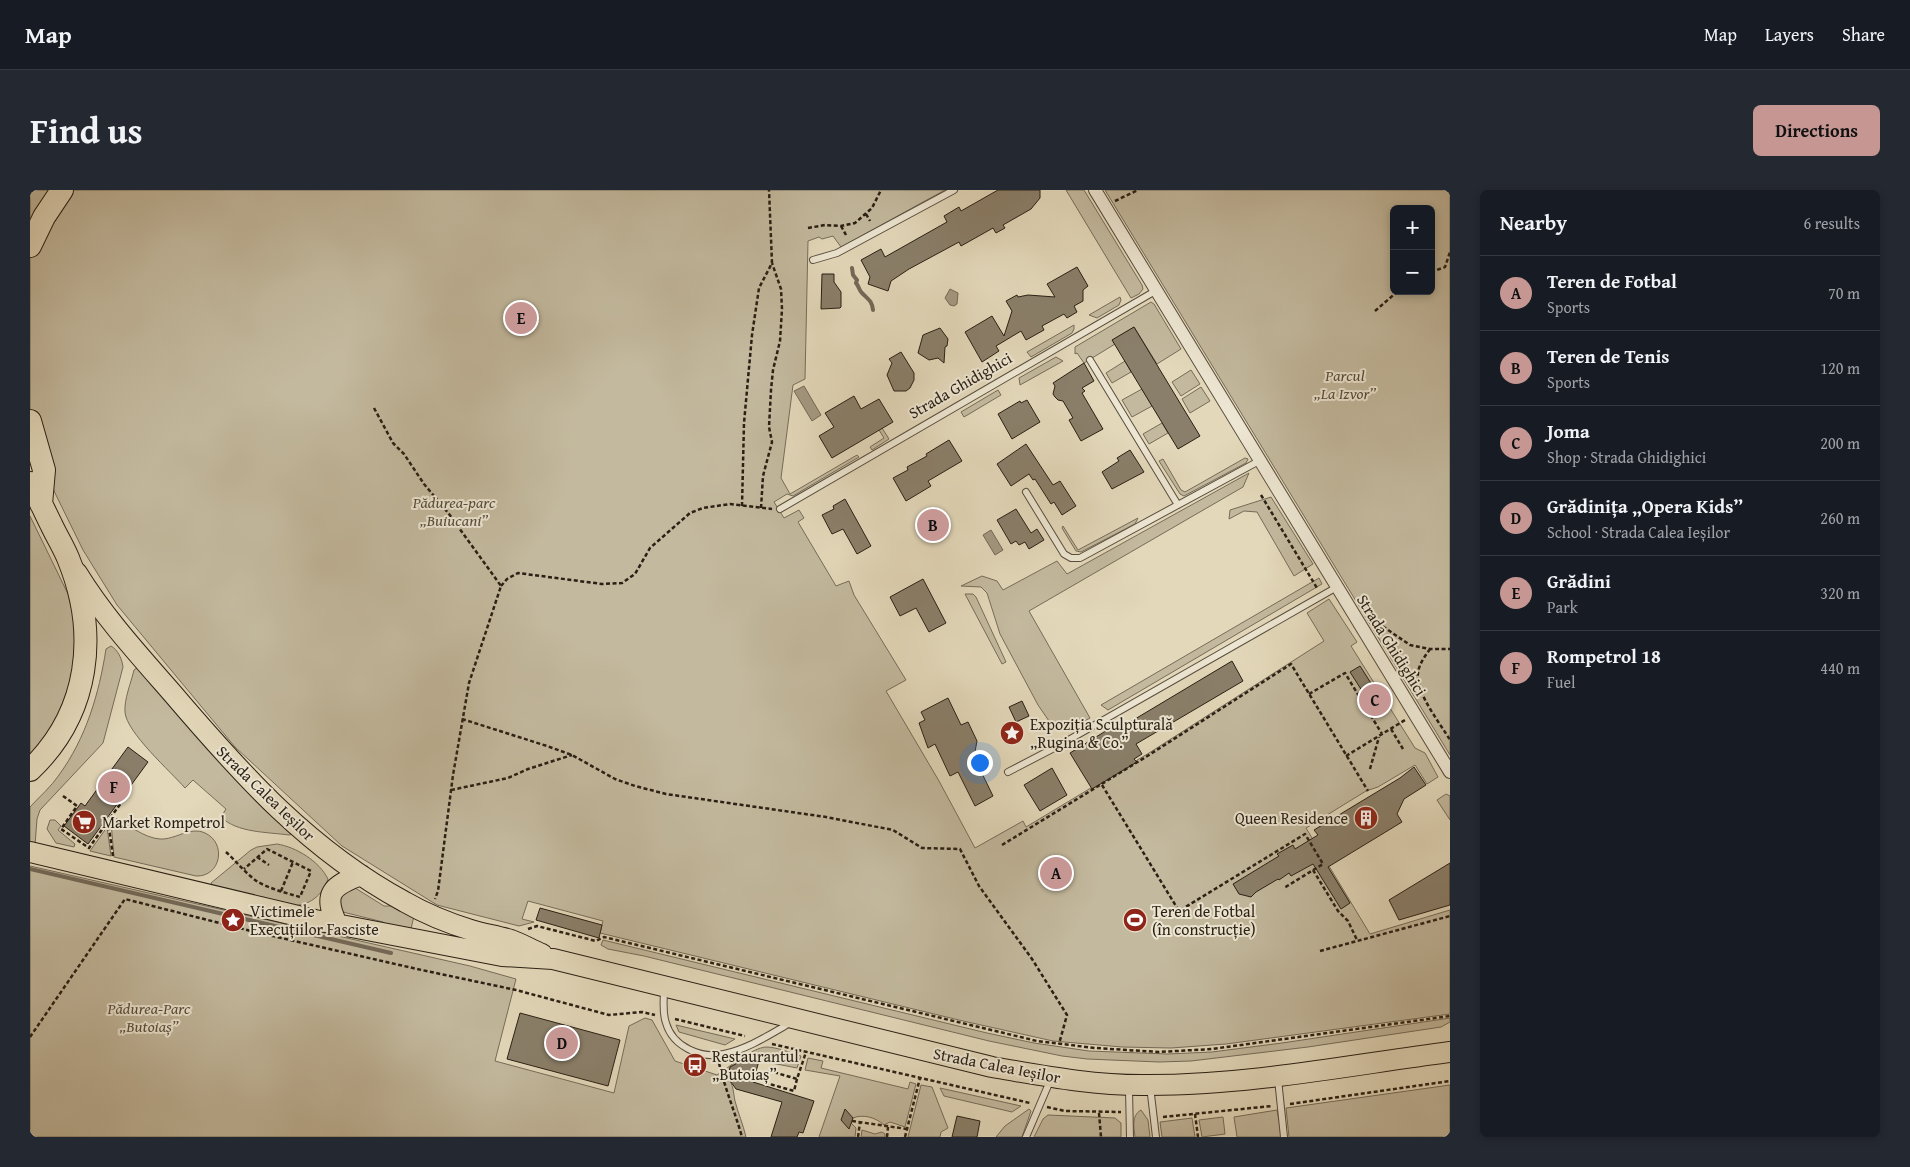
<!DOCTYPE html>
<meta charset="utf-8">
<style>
:root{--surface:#171b24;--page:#242831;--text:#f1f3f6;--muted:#9ea1a6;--line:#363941;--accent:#c59692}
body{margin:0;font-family:"Gentium Book Plus",serif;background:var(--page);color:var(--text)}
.controls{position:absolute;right:15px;top:15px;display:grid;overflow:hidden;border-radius:8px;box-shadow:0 2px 8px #0003}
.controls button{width:45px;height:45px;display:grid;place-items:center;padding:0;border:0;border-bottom:1px solid var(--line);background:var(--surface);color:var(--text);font:25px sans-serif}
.you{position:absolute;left:949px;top:572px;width:18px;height:18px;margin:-12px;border:4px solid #fff;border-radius:50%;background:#1a73e8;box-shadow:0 0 0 8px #1a73e833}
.badge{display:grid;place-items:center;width:32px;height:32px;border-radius:50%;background:var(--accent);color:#111;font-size:16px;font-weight:700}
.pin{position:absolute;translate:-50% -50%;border:2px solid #fff;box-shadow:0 1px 5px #0006}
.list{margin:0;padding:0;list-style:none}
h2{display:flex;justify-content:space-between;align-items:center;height:65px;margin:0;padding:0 20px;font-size:21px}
h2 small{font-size:16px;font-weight:400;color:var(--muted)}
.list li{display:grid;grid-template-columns:32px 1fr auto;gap:15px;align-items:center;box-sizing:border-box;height:75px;padding:0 20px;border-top:1px solid var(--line)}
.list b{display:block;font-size:19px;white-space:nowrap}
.list p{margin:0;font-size:16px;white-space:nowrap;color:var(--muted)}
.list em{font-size:16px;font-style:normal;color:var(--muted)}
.map{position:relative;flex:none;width:1420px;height:947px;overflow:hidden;border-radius:8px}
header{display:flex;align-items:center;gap:30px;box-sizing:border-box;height:70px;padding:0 25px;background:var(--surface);border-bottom:1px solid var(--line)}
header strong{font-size:24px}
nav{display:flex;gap:28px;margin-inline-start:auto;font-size:18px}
.intro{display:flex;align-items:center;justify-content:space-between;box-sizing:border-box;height:120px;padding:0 30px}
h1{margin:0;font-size:35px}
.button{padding:12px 22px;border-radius:8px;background:var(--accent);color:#111;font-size:18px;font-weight:700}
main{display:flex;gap:30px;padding:0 30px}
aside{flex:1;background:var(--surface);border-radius:8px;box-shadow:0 2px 8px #0003}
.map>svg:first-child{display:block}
</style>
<header>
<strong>Map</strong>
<nav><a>Map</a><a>Layers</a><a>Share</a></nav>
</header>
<div class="intro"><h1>Find us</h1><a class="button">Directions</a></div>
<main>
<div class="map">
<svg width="1420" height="947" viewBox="0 0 1420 947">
<rect width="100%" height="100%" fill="#e3d8ba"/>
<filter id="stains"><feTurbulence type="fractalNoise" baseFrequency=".004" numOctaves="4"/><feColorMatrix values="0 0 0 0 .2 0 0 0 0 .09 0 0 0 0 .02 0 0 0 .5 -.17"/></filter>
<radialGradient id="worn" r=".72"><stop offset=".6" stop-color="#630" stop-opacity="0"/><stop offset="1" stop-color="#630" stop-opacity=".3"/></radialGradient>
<path fill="#c3b99e" stroke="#766c59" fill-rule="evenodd" d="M0 0H915L811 57 803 46 792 49 789 47 778 51 775 189 763 195 751 288 760 304 827 265 829 267 763 306 757 304 744 312 754 328 769 320 774 328 768 332 806 396 819 391 824 405 876 490 856 501 909 591 945 658 993 631 996 637 1119 563 1294 451 1277 423 1299 409 1327 452 1321 456 1385 558 1395 563 1408 587 1397 594 1385 575 1348 597 1336 601 1276 638 1340 744 1420 720V824L1196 854 1141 858 1092 857 1023 851 933 831 570 743 573 731 498 711 492 729 504 732 489 736 407 715 312 656 205 557 87 415 53 360 25 303 0 238Z
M1036 0H1054L1112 95 1113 99 1109 104 1101 108Z
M1075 0H1420V565ZM1364 19H1401V101H1364Z
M1090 107 1091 110 1089 115 1067 128 1059 125Z
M1121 112 1124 114 1151 159 1127 174 1104 137 1083 150 1085 154 1054 173 1047 163 1045 164V157Z
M1044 135V139L1042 143 1001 167 997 162Z
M1026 167 1033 171 990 195 989 188Z
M1095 171 1101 182 1082 193 1076 183Z
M1161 180 1170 194 1151 206 1142 192Z
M1171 197 1180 211 1160 223 1152 209Z
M1112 199 1122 216 1102 227 1092 210Z
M968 200 971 205 934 227 931 222Z
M1132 233 1138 243 1119 254 1113 244Z
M852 238 859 249 842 260 840 257 854 248 849 240Z
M1215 268 1218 269 1216 273 1154 306 1150 304 1129 271 1133 269 1151 300 1155 302Z
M1219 283 1213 297 999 421 1060 528 1042 538 1034 537 1019 531 1008 515 970 444 957 403 951 397 931 396 952 386 967 391 973 400 1027 371 1037 384Z
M1241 307 1283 374 1264 386 1227 322 1214 321 1199 329 1200 320Z
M910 323 917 336 897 348 889 335Z
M0 326 38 404 45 433 44 485 28 531 0 568Z
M1108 328 1105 334 1051 362 1046 361 1032 338 1033 336 1048 360Z
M1289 388 1292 394 1078 520 1071 515Z
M935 404H943L946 407 976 472 972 474Z
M81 456C88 460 92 469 93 477L73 553 10 620 7 629 5 655 0 654V617C10 606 21 597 29 585 56 548 69 504 76 459Z
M108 477 263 644 259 645C238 642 207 643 191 627L196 619 163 590 155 598C141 582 96 542 95 522 94 509 101 493 104 480Z
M1416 604 1420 606V630L1407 610Z
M84 627C97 634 114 648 130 649 145 650 160 636 175 643 197 653 191 687 166 686L84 667 81 632Z
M20 630H25L31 636 28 640 45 654 44 657 26 653 17 639Z
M77 637 81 666 60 661Z
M247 654C266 657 289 671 298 689 291 707 280 715 261 716L182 695 181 693 221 660 227 657Z
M0 676 440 776 486 789 465 871 584 903 599 836 615 828 622 830 645 871 687 885C699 877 722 858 736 857 747 857 761 863 771 866L767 878 716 868 714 874 708 873 700 877 698 888C704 896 703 902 705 911 708 923 713 934 716 947H0Z
M322 696 354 716H361L363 714 384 726 380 743 362 740 353 732 309 721C307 709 313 703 322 696Z
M573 750 957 843 1004 853 1059 861 1137 864 1182 862 1252 853 1420 828V832L1411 837 1278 857 1161 871 1129 872 1057 869 1032 866 959 851 614 766 578 759 571 755Z
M646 835 705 849 695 855 649 842Z
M778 868 793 871 791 878 878 899 880 892 886 894 875 937 860 932 854 935C845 927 833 924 823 928L821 933 826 938 825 947H789L810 886 775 880Z
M891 895 902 897 918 938 911 942 910 947H878Z
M1420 895V947H1259L1256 918Z
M910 898 991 916 982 922 914 906Z
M999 919 1001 921 992 947H966L975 936Z
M1111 920 1118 930 1120 947H1105C1104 937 1101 926 1111 920Z
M1247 920 1252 947H1207L1204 927Z
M1018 925 1085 928 1091 933V947H1004L1013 929Z
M1193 927 1195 944 1172 947 1169 930Z
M1162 928 1165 947H1132L1130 932Z
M832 940 845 944 852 942 855 944V947H831Z"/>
<path fill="#a49982" stroke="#736856" d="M920 99 928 103 927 114 924 116 920 115 915 108Z
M774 196 791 225 782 231 764 201Z
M961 340 973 360 965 365 953 345Z"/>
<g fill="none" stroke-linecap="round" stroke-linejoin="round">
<path stroke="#736856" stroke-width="4" d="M822 78 823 85 827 90 826 93C829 96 829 101 832 103 839 110 842 111 843 120
M0 679 361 763"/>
</g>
<path fill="#8a7f6a" stroke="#291f14" d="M968 0H1010V8L1001 19 973 35 975 38 966 43 963 38 931 56 929 52 879 79 861 91 858 101 838 94 840 87 831 70 851 59 855 67 917 32 914 26 929 17 931 21Z
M1047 77 1058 96 1053 100V111L1044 116 1047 122 1037 128 1034 124 1012 136 1014 140 996 150 991 141 966 156 969 161 952 172 935 142 962 126 974 146 982 121 976 111 987 105 988 107 998 105 1025 107 1017 94Z
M792 84H804V92L811 102V117L810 118 791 119Z
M1104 137 1170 246 1148 259 1082 150Z
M910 138 918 149 917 156 915 157 914 173 908 168 899 170 888 163 893 145Z
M871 162 884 183V190L880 198 876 201H864L857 185 862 173 859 169Z
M1054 173 1064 191 1052 198 1055 201 1052 203 1073 239 1051 251 1039 230 1043 228 1033 211 1028 210 1025 207 1023 204 1025 196 1023 193Z
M824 206 831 219 849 209 863 232 802 268 789 246 804 237 795 223Z
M997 210 1010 232 982 249 968 224 990 211 991 213Z
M919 250 932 271 898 291 901 296 876 311 863 288 878 280 877 277 897 266 896 264Z
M996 254 1023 295 1030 291 1046 316 1032 325 1024 312 1021 314 1005 289 1003 290 999 284 981 296 967 274Z
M1100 260 1114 282 1082 299 1072 282 1089 271 1087 268Z
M815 309 841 356 827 364 813 339 802 344 792 325 804 319 803 316Z
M986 319 1001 343 1007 339 1014 350 999 359 995 352 989 355 986 351 981 354 967 330Z
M893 389 916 433 899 442 886 418 870 426 860 407Z
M1202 471 1213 491 1106 554 1112 564 1104 569 1107 572 1062 599 1040 563 1092 531 1095 535Z
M1330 476 1353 512 1343 518 1320 482Z
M918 508 931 535 938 532 947 551 944 567 963 606 945 616 928 582 920 586 905 554 898 558 889 533 895 530 891 522Z
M992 511 999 526 986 532 979 517Z
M98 557 118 572 58 654 34 636 51 613 55 616Z
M1384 577 1396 595 1374 609 1367 624 1372 632 1298 677 1320 713 1311 719 1283 674 1261 686 1259 683 1249 690 1248 689 1226 702 1221 707 1209 704 1203 694 1249 666 1247 664 1263 655 1265 659 1288 645 1284 640 1370 588Z
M1022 578 1037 605 1010 621 994 595Z
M1420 673V715L1369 730 1359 710Z
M510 718 572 735 569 748 506 730Z
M490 823 590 850 578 896 477 869Z
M717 868 729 871 723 892 784 911 773 943 769 942 767 947H741L752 912 706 899 698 888 700 877Z
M815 919 823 928 819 939 811 930Z
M927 926 950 931 947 947H922Z"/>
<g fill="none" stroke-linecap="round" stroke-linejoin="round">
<g stroke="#584d3e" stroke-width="8">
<path id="lane" d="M783 70 807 63 924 0
M1060 170 1148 315
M996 302 1034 364 1041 368H1050L1229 271
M750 319 1127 100
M978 582 1028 556 1307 397
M634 799C634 810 632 822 636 833 643 857 671 869 694 864 718 859 739 845 760 833
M1248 889 1254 947
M1120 896 1126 947
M1099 899 1100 947
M996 947 1020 891"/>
</g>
<g stroke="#584d3e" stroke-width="14">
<path id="street" d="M1065 0 1420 582"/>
</g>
<g stroke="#291f14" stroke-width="22">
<path id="primary" d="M47 383C74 427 109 465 143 504 213 586 279 660 375 712 396 724 418 733 441 740 454 744 468 746 481 750 492 754 502 760 512 764
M0 662 285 730 472 766 523 769 962 877C1014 886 1066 896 1119 895 1220 895 1320 875 1420 862
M307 734C293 704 301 696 331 685"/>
</g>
<g stroke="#291f14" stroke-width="24">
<path id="highway" d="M0 56 14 27 32 0
M0 231 14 280 11 314
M0 293C8 306 14 320 21 334 26 345 33 356 38 368 69 443 60 523 0 580"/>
</g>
<path stroke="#291f14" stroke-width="2.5" stroke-dasharray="4 2.5" stroke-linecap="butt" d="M1085 11 1108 0
M836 24 840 31
M811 36 816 45
M778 38 795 35 811 36 825 33 842 18 851 0
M1401 82 1415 77 1420 62
M1345 121 1368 101
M344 218 363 253 374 264 394 294 419 324 471 396 439 493 423 585 408 701 405 709
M1231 305 1287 398
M712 316 714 233 722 145 729 98 742 73 739 0
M731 318 733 286 742 252 739 237 741 200 743 180 750 151 752 119 751 99 742 73
M471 396 477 389 488 383 572 394 592 393 605 384 620 358 660 323 673 318 700 314 742 319
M1342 429 1380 455 1400 459H1420
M1400 459C1395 466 1389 474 1388 483 1385 502 1410 533 1420 550
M1279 504 1315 483 1352 544
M432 529 517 556 542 565 585 589 605 596 636 604 796 627 863 640 892 658 930 659 949 696 1002 769 1037 825 1029 854
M1361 539 1373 559
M1316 566 1375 530
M1340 579 1349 547
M1072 595 1149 721 1275 644 1293 674 1254 698
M421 600 478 588 498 579 542 565
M33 606 47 616 31 639 59 658 78 631
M972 655 1119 565 1261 474 1338 601
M196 662C206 671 216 684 228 692 241 699 256 703 270 707L281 681 237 659 214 679
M83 666 78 631 91 613
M227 667 239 675
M1283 680 1308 721 1318 731 1327 750
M251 701 263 672
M498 739 507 736 566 751 574 747 1007 851 1065 858 1129 862 1182 859 1420 826
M1290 761 1420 726
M645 829 715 846
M0 847 95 709 225 742 387 779 486 800 579 825 612 822 625 825
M742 854 1000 913
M689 873C695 899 705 922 712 947
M767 889 764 901 736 893 740 881 767 889 776 862
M1260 914 1420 891
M1017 917 1035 921 1091 922
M1069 923 1071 947
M1165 924 1168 947
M1133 927 1242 916
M822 931 877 939
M828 947 830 932
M857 947 858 937
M875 947 890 888"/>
<use href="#lane" stroke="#ede6d2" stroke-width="6"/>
<use href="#street" stroke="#ede6d2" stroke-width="12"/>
<use href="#primary" stroke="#e3d8ba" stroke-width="20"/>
<use href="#highway" stroke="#e3d8ba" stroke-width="22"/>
</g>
<defs>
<g id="sight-disc" transform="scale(1.25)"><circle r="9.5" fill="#8f2418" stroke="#ede6d2"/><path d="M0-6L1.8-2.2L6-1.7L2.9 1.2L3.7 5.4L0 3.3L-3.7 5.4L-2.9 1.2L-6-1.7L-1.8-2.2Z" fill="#fff"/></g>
<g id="building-disc" transform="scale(1.25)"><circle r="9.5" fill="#8f2418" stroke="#ede6d2"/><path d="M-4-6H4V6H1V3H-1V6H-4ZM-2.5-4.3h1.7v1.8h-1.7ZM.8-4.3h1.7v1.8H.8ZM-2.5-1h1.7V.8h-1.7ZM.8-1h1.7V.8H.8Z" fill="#fff"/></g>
<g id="supermarket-disc" transform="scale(1.25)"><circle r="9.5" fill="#8f2418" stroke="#ede6d2"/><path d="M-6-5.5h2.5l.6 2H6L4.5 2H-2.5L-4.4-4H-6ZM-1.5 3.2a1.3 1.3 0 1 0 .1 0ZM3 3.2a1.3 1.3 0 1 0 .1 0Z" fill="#fff"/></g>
<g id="stadium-disc" transform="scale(1.25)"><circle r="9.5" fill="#8f2418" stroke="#ede6d2"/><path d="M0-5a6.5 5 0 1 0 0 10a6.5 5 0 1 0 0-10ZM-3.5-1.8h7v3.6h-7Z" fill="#fff"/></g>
<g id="bus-disc" transform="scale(1.25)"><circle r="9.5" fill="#8f2418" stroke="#ede6d2"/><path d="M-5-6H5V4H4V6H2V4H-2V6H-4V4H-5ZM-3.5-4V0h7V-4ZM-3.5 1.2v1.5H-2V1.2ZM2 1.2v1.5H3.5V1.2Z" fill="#fff"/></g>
</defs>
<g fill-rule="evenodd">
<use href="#sight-disc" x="982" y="543"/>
<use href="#building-disc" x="1336" y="628"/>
<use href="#supermarket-disc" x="54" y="632"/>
<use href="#sight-disc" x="203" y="730"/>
<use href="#stadium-disc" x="1105" y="730"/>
<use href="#bus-disc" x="665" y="875"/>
</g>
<g text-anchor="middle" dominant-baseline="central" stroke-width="4" stroke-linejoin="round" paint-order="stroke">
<g font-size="16" font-style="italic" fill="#574d3d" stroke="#ede6d2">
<text x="1315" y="185">Parcul<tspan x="1315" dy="18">„La Izvor”</tspan></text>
<text x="424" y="312">Pădurea-parc<tspan x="424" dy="18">„Buiucani”</tspan></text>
<text x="119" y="818">Pădurea-Parc<tspan x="119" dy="18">„Butoiaș”</tspan></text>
</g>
<g font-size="16" fill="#291f14" stroke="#ede6d2">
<text transform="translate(930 195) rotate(-30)">Strada Ghidighici</text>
<text transform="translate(1362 455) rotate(58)">Strada Ghidighici</text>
<text transform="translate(236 603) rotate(44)">Strada Calea Ieșilor</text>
<text transform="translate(967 875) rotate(11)">Strada Calea Ieșilor</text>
</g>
<g font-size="16" fill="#291f14" stroke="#ede6d2" text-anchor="start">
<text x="1000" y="534">Expoziția Sculpturală<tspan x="1000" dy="18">„Rugina &amp; Co.”</tspan></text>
<text x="1318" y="628" text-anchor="end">Queen Residence</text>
<text x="72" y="632">Market Rompetrol</text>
<text x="220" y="721">Victimele<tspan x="220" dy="18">Execuțiilor Fasciste</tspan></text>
<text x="1122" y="721">Teren de Fotbal<tspan x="1122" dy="18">(în construcție)</tspan></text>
<text x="682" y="866">Restaurantul<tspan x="682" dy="18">„Butoiaș”</tspan></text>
</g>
</g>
<rect width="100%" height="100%" filter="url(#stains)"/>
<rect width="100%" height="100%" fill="url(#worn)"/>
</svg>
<div class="controls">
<button>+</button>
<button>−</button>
</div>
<div class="you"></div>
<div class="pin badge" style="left:1026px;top:683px">A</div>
<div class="pin badge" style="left:903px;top:335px">B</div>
<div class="pin badge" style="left:1345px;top:510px">C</div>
<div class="pin badge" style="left:532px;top:853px">D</div>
<div class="pin badge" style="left:491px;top:128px">E</div>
<div class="pin badge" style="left:84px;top:597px">F</div>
</div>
<aside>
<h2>Nearby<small>6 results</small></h2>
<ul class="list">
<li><span class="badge">A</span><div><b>Teren de Fotbal</b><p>Sports</p></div><em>70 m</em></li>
<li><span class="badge">B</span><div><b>Teren de Tenis</b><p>Sports</p></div><em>120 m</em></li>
<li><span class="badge">C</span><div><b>Joma</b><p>Shop · Strada Ghidighici</p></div><em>200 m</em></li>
<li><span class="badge">D</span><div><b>Grădinița „Opera Kids”</b><p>School · Strada Calea Ieșilor</p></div><em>260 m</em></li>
<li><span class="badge">E</span><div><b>Grădini</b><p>Park</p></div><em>320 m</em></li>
<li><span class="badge">F</span><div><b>Rompetrol 18</b><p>Fuel</p></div><em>440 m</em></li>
</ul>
</aside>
</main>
